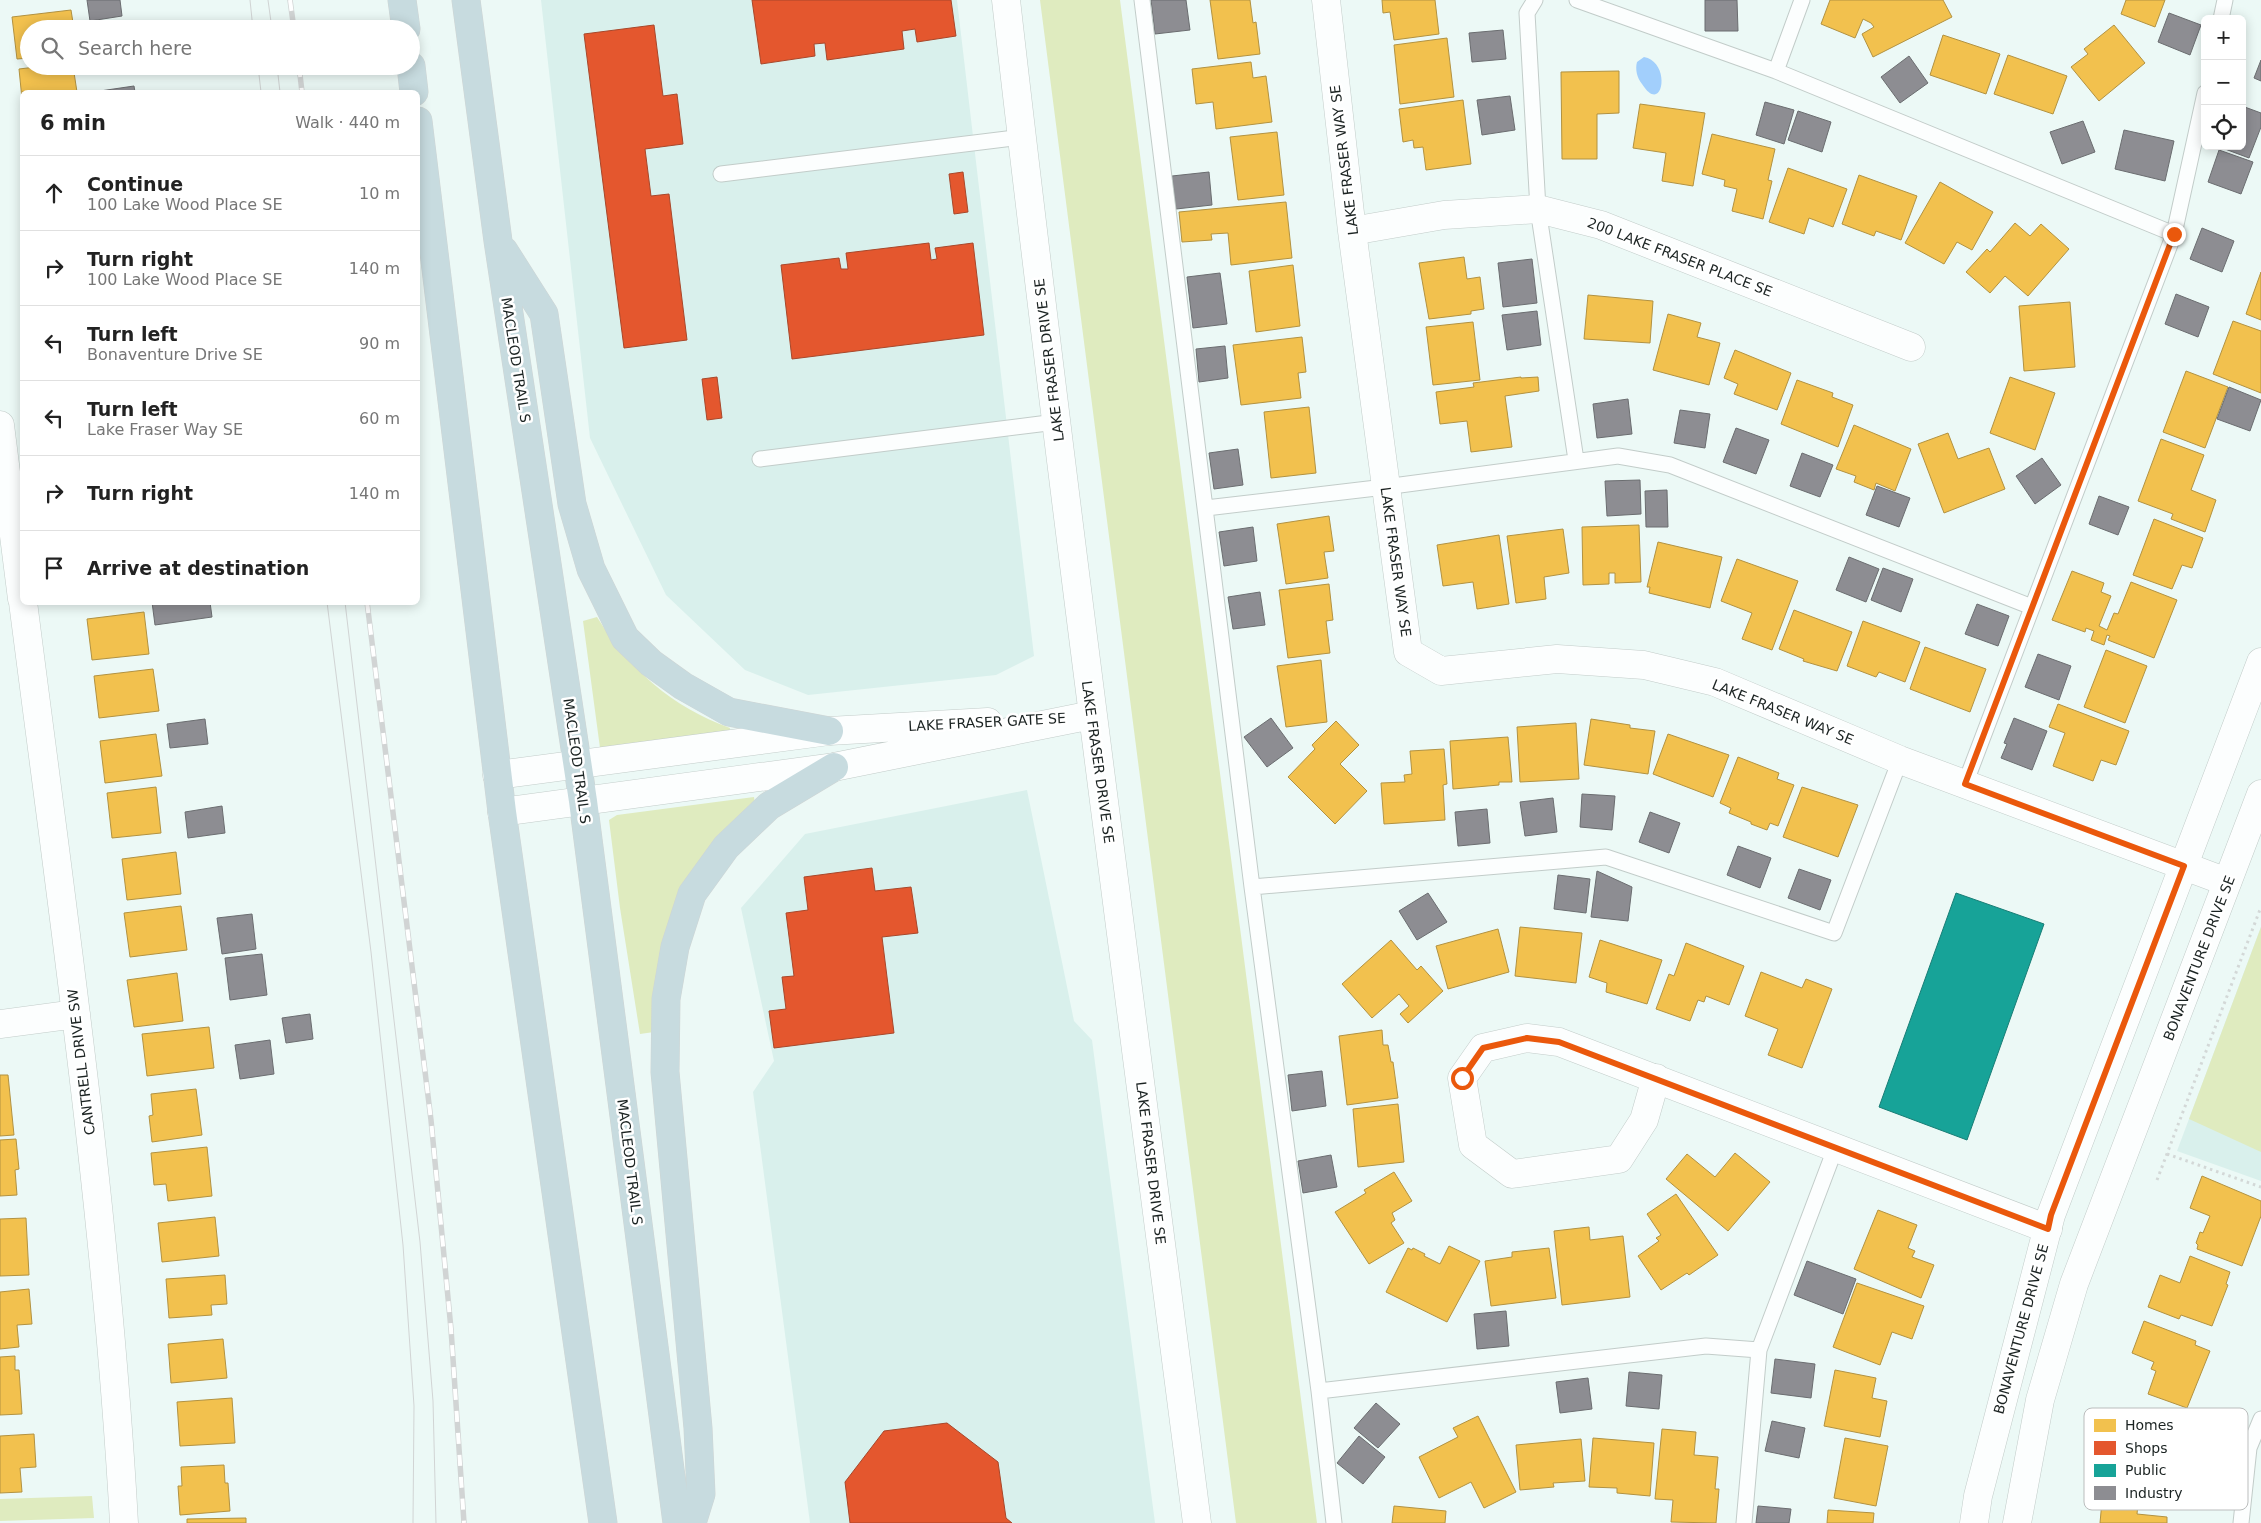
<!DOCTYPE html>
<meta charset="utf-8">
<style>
:root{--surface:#fff;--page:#f6f6f6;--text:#222;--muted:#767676;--line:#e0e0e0}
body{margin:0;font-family:"DejaVu Sans",sans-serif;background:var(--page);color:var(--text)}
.controls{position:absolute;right:15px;top:15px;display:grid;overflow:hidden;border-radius:8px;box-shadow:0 2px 12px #0003}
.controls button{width:45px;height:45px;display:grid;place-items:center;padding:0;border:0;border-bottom:1px solid var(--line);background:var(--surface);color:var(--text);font:25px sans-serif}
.stop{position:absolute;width:15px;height:15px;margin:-11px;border:4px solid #ea580c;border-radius:50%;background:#fff}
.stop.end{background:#ea580c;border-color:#fff;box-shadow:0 1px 5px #0008}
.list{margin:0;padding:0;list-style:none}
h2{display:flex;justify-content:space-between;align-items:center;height:65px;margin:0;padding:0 20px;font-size:21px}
h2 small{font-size:16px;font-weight:400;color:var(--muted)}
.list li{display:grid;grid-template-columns:32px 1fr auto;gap:15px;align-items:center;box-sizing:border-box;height:75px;padding:0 20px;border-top:1px solid var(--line)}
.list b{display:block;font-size:19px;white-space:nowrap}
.list p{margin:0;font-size:16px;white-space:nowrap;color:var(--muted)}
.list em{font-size:16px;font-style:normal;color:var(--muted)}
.icon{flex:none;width:28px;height:28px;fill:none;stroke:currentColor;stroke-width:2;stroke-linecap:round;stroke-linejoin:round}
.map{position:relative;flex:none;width:2261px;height:1523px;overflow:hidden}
.search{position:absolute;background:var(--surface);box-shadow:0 2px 12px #0003;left:20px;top:20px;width:400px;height:55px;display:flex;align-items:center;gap:12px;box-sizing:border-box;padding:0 18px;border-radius:28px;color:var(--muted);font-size:19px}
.panel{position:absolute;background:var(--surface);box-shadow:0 2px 12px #0003;left:20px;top:90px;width:400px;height:515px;border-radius:8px}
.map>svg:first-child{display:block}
</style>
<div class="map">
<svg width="2261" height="1523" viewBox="0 0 2261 1523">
<rect width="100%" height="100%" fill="#ecf9f6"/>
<path fill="#d9f0ec" d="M541 0H957L1034 656 996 675 808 695 745 670 666 595 590 438Z
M1027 790 1074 1021 1092 1040 1155 1523H810L753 1092 774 1061 741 908 805 834Z
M2261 927V1181L2177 1151Z"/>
<path fill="#dfebbf" d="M1040 0H1120L1317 1523H1236Z
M597 617C631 671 671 706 730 728L729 736 600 748 583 621Z
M754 797 755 805 717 842 654 1032 640 1034 620 908 609 820 617 815Z
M2261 927V1152L2189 1119Z
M92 1496 94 1518 0 1521V1499Z"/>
<path fill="#a2cffc" d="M1644 57C1672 62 1663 117 1642 84 1637 78 1635 69 1637 62Z"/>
<path fill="#f2c14e" stroke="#b29241" d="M1210 0H1250L1253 23 1256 22 1260 54 1218 59Z
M1382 0H1435L1439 34 1394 40 1390 12 1383 13Z
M1830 0H1943L1952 17 1873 57 1862 34 1874 27 1871 23 1863 19 1855 38 1821 24Z
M2126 0H2165L2155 27 2121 14Z
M71 10 74 29H29V58L17 59 12 17Z
M2114 25 2145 63 2099 101 2071 67 2088 54 2084 49Z
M1943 35 2000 54 1986 94 1930 75Z
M1447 38 1454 97 1400 104 1394 45Z
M2008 55 2067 76 2053 114 1994 94Z
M1251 62 1253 78 1266 76 1272 122 1216 129 1213 102 1196 104 1192 69Z
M44 66H73L77 92H22V99L19 69Z
M1619 71V113L1597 114V159H1562L1561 72Z
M1463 100 1471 164 1426 170 1423 147 1414 148 1413 140 1403 142 1399 109Z
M1640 104 1705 113 1693 186 1662 181 1666 153 1633 148Z
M1277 132 1284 195 1238 200 1230 137Z
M1712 134 1775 149 1768 180 1772 181 1763 219 1732 211 1737 189 1724 186 1725 180 1702 174Z
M1788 168 1847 189 1833 227 1809 218 1804 234 1769 222Z
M1859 175 1917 196 1901 240 1876 231 1874 236 1842 224Z
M1940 182 1993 212 1972 250 1957 242 1944 264 1905 243Z
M1286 202 1292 258 1231 265 1228 233 1211 234 1212 240 1182 242 1179 212Z
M2015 223 2030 236 2041 224 2069 249 2028 296 2005 276 1990 293 1966 272 1987 249 1990 252Z
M1464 257 1467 279 1480 277 1484 309 1471 311V314L1429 319 1419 263Z
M1293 265 1300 326 1256 332 1249 271Z
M2261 272V320L2246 314Z
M1588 295 1653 301 1650 343 1584 339Z
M2070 302 2075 367 2024 371 2019 306Z
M1668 314 1701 323 1697 337 1720 343 1709 385 1653 370Z
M2233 321 2261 331V393L2213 374Z
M1473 322 1480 380 1433 385 1426 327Z
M1302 337 1306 372 1298 373 1301 398 1241 405 1233 345Z
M1735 350 1791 373 1777 410 1734 394 1738 384 1724 378Z
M2186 371 2228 387 2205 448 2163 432Z
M1521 377V378L1538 377 1539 391 1505 396 1512 447 1471 452 1467 421 1440 424 1436 392 1474 387 1473 383Z
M2010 377 2055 393 2035 450 1990 433Z
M1797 380 1833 393 1832 397 1853 405 1838 447 1781 424Z
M1309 407 1316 473 1271 478 1264 412Z
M1854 425 1911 449 1895 491 1876 483 1874 490 1854 482 1856 476 1836 469Z
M1948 433 1958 459 1989 448 2005 489 1944 513 1918 444Z
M2161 439 2204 455 2191 490 2216 500 2205 532 2171 519 2173 514 2138 501Z
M1329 516 1334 551 1324 552 1328 578 1286 584 1277 524Z
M2154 519 2203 538 2192 568 2182 565 2172 589 2133 575Z
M1639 525 1641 582 1615 583V573H1609V584L1583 585 1582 527Z
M1563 529 1569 573 1544 577 1546 599 1516 603 1507 536Z
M1499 535 1509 604 1477 609 1473 582 1443 586 1437 545Z
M1658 542 1722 557 1710 608 1649 593 1650 587H1647Z
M1737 559 1798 581 1772 650 1742 639 1752 613 1721 601Z
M2072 571 2104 583 2101 592 2111 596 2099 626 2107 630 2114 613 2118 614 2131 582 2177 600 2154 658 2108 640 2110 636 2107 635 2104 645 2091 640 2094 631 2086 628 2085 632 2052 620Z
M1329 584 1333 620 1326 621 1330 653 1288 658 1279 590Z
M1794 610 1852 632 1837 671 1803 661 1804 659 1779 649Z
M144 612 149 654 92 660 87 619Z
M1863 621 1920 642 1905 682 1879 672 1876 677 1847 666Z
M1925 647 1986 669 1970 712 1910 689Z
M2106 650 2147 666 2125 723 2084 707Z
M1321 660 1327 722 1286 727 1277 666Z
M153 669 159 711 99 718 94 676Z
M2058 704 2129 731 2116 765 2101 760 2093 781 2053 766 2065 733 2049 727Z
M1591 719 1630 725V728L1655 731 1648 774 1584 765Z
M1336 721 1359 745 1340 764 1367 791 1335 824 1288 777 1315 749 1312 745Z
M1576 723 1579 779 1520 782 1517 727Z
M156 734 162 776 105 783 100 741Z
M1668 734 1729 755 1713 797 1653 774Z
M1508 737 1512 782H1499V785L1453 789 1450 741Z
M1444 749 1447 784 1443 785 1445 820 1384 824 1381 783 1405 782 1404 775 1412 774 1410 751Z
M1738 757 1779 773 1777 779 1794 785 1778 826 1770 823 1767 830 1751 824V822L1729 813 1731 808 1720 803Z
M156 787 161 833 112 838 107 793Z
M1802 787 1858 805 1838 857 1783 837Z
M176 852 181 894 127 900 122 859Z
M181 906 187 950 130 957 124 913Z
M1520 927 1582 933 1576 983 1515 976Z
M1498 929 1509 972 1448 989 1436 946Z
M1391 940 1417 970 1421 966 1443 991 1408 1023 1400 1014 1409 1006 1399 994 1372 1018 1342 984Z
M1600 940 1662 960 1647 1004 1606 992 1607 983 1589 977Z
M1686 943 1744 966 1729 1005 1706 996 1704 1002 1698 1000 1690 1021 1656 1009 1669 974 1674 976Z
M1761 972 1802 988 1806 979 1832 989 1802 1068 1768 1055 1778 1029 1745 1016Z
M177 973 183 1021 134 1027 127 980Z
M209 1027 214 1068 147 1076 142 1034Z
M1382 1030 1383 1045H1388L1391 1062H1393L1398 1098 1347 1105 1339 1036Z
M0 1075H8L14 1135 0 1136Z
M196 1089 202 1135 152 1142 149 1116 153 1115 151 1094Z
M1398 1104 1404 1162 1358 1167 1353 1109Z
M16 1139 19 1169 15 1170 17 1195 0 1196V1140Z
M207 1147 212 1196 168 1201 166 1184 154 1185 151 1153Z
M1735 1153 1770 1182 1728 1231 1666 1179 1687 1154 1715 1177Z
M1394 1172 1412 1201 1392 1213 1395 1220 1391 1223 1404 1243 1369 1264 1335 1212 1366 1193 1364 1190Z
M2202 1176 2261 1201V1216L2242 1266 2197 1249 2198 1245 2196 1243 2200 1232 2203 1233 2210 1216 2190 1208Z
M1676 1194 1718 1255 1689 1275 1687 1273 1661 1290 1638 1256 1659 1241 1656 1238 1661 1235 1647 1214Z
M1878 1210 1917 1225 1908 1248 1915 1251 1912 1257 1934 1265 1921 1298 1854 1269Z
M215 1217 219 1256 162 1262 158 1223Z
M26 1218 29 1275 0 1276V1219Z
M1589 1227 1590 1240 1623 1236 1630 1297 1562 1305 1554 1231Z
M1449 1246 1480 1261 1447 1322 1386 1292 1408 1248 1412 1250 1413 1248 1425 1254 1424 1256 1440 1264Z
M1549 1248 1556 1298 1491 1306 1485 1261 1512 1257V1252Z
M2190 1256 2230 1272 2226 1284 2228 1285 2212 1326 2181 1315 2179 1319 2148 1307 2160 1275 2180 1283Z
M225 1275 227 1304 211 1305 212 1315 169 1318 166 1279Z
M1857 1283 1924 1306 1912 1339 1892 1332 1880 1365 1833 1347Z
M29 1289 32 1324 17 1325 19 1347 0 1349V1292Z
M2144 1321 2196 1341 2195 1345 2210 1351 2187 1408 2148 1394 2156 1371 2151 1369 2154 1362 2132 1353Z
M223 1339 227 1378 171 1383 168 1344Z
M15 1356V1370H19L22 1414 0 1415V1357Z
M1835 1370 1876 1378 1872 1398 1887 1401 1880 1437 1824 1426Z
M232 1398 235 1443 180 1446 177 1402Z
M1478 1416 1516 1492 1484 1508 1471 1482 1439 1498 1419 1457 1458 1437 1453 1428Z
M1662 1429 1696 1432 1694 1455 1718 1457 1715 1489H1719L1716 1523 1671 1522 1673 1500 1655 1499Z
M34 1434 36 1467 20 1468 22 1492 0 1493V1436Z
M1593 1438 1654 1443 1650 1496 1617 1493V1488L1589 1487Z
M1845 1438 1888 1446 1876 1506 1834 1498Z
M1581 1439 1585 1481 1553 1483 1554 1487 1520 1490 1516 1445Z
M224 1465 225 1483H228L230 1511 180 1515 178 1486H182L181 1467Z
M2102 1501 2138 1504 2137 1514 2167 1517V1523H2100Z
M1394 1506 1446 1511 1445 1523H1392Z
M1828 1510 1874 1513 1873 1523H1827Z
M246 1518V1523H187V1519Z"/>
<path fill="#e4572e" stroke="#a8472a" d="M752 0H951L956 36 917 42 915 29 902 31 904 49 827 60 825 43 814 44 815 56 761 64Z
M654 25 663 96 677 94 683 144 645 149 651 196 669 194 687 340 624 348 584 34Z
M963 172 968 212 954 214 949 174Z
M929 243 931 260 937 259 935 248 973 243 984 335 792 359 781 265 839 258 841 269H848L846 253Z
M717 377 722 418 707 420 702 379Z
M872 868 875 891 911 887 918 933 882 937 894 1033 774 1048 769 1011 786 1009 782 977 794 976 786 913 808 910 804 877Z
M947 1423 998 1462 1006 1518 1012 1523H850L845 1482 884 1431Z"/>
<path fill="#17a398" stroke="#187d75" d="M1956 893 2044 924 1967 1140 1879 1107Z"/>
<path fill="#8d8d92" stroke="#6b6d70" d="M87 0H120L122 16 90 21Z
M1151 0H1186L1190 30 1155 34Z
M1705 0H1737L1738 31H1705Z
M2169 13 2201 25 2190 55 2158 42Z
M1503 30 1506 59 1472 62 1469 33Z
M1909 56 1928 83 1900 103 1881 77Z
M2261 60V81L2254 78Z
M134 86 135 92H100V91Z
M1510 96 1515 130 1482 135 1477 100Z
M1765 102 1794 110 1784 144 1756 135Z
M2242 106 2261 113V127L2249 158 2217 146H2242Z
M1798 111 1831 122 1822 152 1788 140Z
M2083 121 2095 152 2062 164 2050 132Z
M2124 130 2174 141 2165 181 2115 169Z
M2219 150 2253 162 2241 194 2208 182Z
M1209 172 1212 205 1176 209 1172 176Z
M2202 228 2234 241 2222 272 2190 259Z
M1532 259 1537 303 1503 307 1498 263Z
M1220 273 1227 324 1193 328 1187 277Z
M2176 294 2209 307 2198 337 2165 324Z
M1537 311 1541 345 1507 350 1502 315Z
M1225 346 1228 378 1199 382 1196 349Z
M2229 387 2261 400 2250 431 2217 419Z
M1628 399 1632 434 1597 438 1593 404Z
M1680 410 1710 414 1705 448 1674 443Z
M1736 428 1769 440 1756 474 1723 462Z
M1238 449 1243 485 1214 489 1209 453Z
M1802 453 1833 465 1820 497 1790 486Z
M2042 458 2061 485 2035 504 2016 476Z
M1640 480 1641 514 1607 516 1605 481Z
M1877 486 1910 498 1899 527 1866 515Z
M1667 490 1668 527H1646L1645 491Z
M2099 496 2129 507 2118 535 2089 524Z
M1253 527 1257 561 1224 566 1219 532Z
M1849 557 1879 569 1866 602 1836 590Z
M1883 568 1913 579 1901 612 1871 600Z
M1260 592 1265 625 1233 629 1228 597Z
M152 602H210L212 617 155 625Z
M1977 604 2009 616 1998 646 1965 634Z
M2038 654 2071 666 2059 700 2025 687Z
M1271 718 1293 748 1267 767 1244 737Z
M2014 718 2047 731 2032 770 2001 758 2007 744 2004 743Z
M205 719 208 744 170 748 167 724Z
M1582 794 1615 796 1612 830 1580 827Z
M1553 798 1557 832 1525 836 1520 802Z
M222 806 225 833 188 838 185 812Z
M1487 809 1490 843 1458 846 1455 812Z
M1650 812 1680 823 1669 853 1639 842Z
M1738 846 1771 858 1760 888 1727 875Z
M1799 869 1831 880 1820 910 1788 898Z
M1597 871 1632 887 1628 921 1591 917Z
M1558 875 1590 879 1586 913 1554 909Z
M1428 893 1447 922 1417 940 1399 911Z
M252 914 256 949 222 954 217 918Z
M262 954 267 995 230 1000 225 958Z
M310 1014 313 1039 286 1043 282 1018Z
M270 1040 274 1074 240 1079 235 1045Z
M1322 1071 1326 1106 1292 1111 1288 1075Z
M1331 1155 1337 1187 1303 1193 1298 1161Z
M1807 1261 1856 1279 1843 1314 1794 1295Z
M1506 1311 1509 1346 1477 1349 1474 1314Z
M1775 1359 1815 1364 1811 1398 1771 1393Z
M1629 1372 1662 1375 1659 1409 1626 1406Z
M1588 1378 1592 1409 1560 1413 1556 1382Z
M1376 1403 1400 1424 1378 1448 1354 1428Z
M1772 1421 1805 1428 1799 1458 1765 1451Z
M1359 1436 1385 1457 1363 1484 1337 1463Z
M1758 1506 1791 1509 1789 1523H1756Z"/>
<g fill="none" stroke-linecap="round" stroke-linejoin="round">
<g stroke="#c2ccc9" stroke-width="17">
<path id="lane" d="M1142 0 1252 887 1319 1391 1334 1523
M1535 0 1527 13 1538 209 1576 460
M1577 0 1776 71 2174 234
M2221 19 2225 0
M1776 71 1802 0
M721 174 1022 137
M760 459 1056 422
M1206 508 1385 487 1618 456 1670 465 2032 607
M1965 784 2174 234 2205 93
M1252 887 1606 857 1834 933 1900 760
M1319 1391 1706 1346 1759 1350
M1744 1523 1759 1350 1835 1149
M2241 1523 2249 1448 2261 1419"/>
</g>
<g stroke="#c2ccc9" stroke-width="29">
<path id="street" d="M1006 0C1064 508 1132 1015 1197 1523
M1326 0 1352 231 1408 652 1441 671 1557 659 1644 665 1715 682 1900 760 2227 882
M1352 231 1444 215 1538 209 1601 225 1911 347
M0 425 22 599
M23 602C62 908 107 1215 124 1523
M497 775 829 731 988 722
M502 812 834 767 1092 715
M0 1024 76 1014
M1656 1078 1644 1120 1619 1159 1512 1174 1473 1145 1462 1078 1483 1048 1527 1038 1559 1042 2048 1229"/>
</g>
<g stroke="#c2ccc9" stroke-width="29">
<path id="secondary" d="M1974 1523 1978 1496 2051 1215 2261 662
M2017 1523 2040 1400 2074 1284 2261 794"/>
</g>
<g stroke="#cfd5d4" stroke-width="29">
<path id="highway" d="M402 0 406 29
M466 0 498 241 583 801 677 1523
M411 66 414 92
M418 121 502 812 603 1523
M504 251 544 314 572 504 591 569 625 638 651 663 683 686 729 712 829 731
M692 1523 701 1494 698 1428 665 1072 666 999 675 947 692 894 726 847 769 806 834 767"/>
</g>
<path stroke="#d3d8d7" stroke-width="3" stroke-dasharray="2.5 4" stroke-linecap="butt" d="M2167 1154 2261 1187
M2157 1180 2261 907"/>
<use href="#lane" stroke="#fcfefe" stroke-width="15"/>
<use href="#street" stroke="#fcfefe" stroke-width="28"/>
<use href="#secondary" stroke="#fcfefe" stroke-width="28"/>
<use href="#highway" stroke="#c7dbdf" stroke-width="28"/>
<path stroke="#d1d4d4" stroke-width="1" d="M250 0 253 29
M268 0 272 29
M258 66 261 92
M277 66 280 92
M327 602 371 952 403 1245 414 1406 413 1523
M345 602 420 1242 433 1401 436 1523"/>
<g stroke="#d1d4d4" stroke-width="5.5">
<path id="rail" d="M290 0 294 29
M299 66 302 92
M367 602 431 1120 451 1329 464 1523"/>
</g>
<use href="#rail" stroke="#fff" stroke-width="4" stroke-dasharray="11" stroke-linecap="butt"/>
</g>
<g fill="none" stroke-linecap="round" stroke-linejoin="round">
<path stroke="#ea580c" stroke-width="6" d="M1462 1078 1483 1048 1527 1038 1559 1042 2048 1229 2051 1215 2184 866 1965 784 2174 234"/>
</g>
<g text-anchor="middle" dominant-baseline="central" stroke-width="5" stroke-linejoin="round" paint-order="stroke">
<g font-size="14" fill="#1b2322" stroke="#fff">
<text transform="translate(1344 160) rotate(-97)">LAKE FRASER WAY SE</text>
<text transform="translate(1680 257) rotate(21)">200 LAKE FRASER PLACE SE</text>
<text transform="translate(516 360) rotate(81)">MACLEOD TRAIL S</text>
<text transform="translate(1049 360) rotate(-97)">LAKE FRASER DRIVE SE</text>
<text transform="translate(1396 562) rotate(82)">LAKE FRASER WAY SE</text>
<text transform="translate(1783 712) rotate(22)">LAKE FRASER WAY SE</text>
<text transform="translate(987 722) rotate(-3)">LAKE FRASER GATE SE</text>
<text transform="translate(577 761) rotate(82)">MACLEOD TRAIL S</text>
<text transform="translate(1098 762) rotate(82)">LAKE FRASER DRIVE SE</text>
<text transform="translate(2199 958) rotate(-69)">BONAVENTURE DRIVE SE</text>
<text transform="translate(81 1062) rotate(-97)">CANTRELL DRIVE SW</text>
<text transform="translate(630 1162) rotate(83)">MACLEOD TRAIL S</text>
<text transform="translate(1151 1163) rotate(83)">LAKE FRASER DRIVE SE</text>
<text transform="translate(2021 1329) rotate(-75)">BONAVENTURE DRIVE SE</text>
</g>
</g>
<rect x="2084" y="1408" width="164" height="102" rx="8" fill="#fff" stroke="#bbbdbd" stroke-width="1"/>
<rect x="2094" y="1419" width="22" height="13" fill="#f2c14e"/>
<rect x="2094" y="1441" width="22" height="14" fill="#e4572e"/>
<rect x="2094" y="1464" width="22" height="13" fill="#17a398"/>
<rect x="2094" y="1486" width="22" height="14" fill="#8d8d92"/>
<g font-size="14" fill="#1b2322">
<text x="2125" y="1430">Homes</text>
<text x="2125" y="1453">Shops</text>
<text x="2125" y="1475">Public</text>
<text x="2125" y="1498">Industry</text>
</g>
</svg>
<div class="controls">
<button>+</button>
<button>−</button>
<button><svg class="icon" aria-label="locate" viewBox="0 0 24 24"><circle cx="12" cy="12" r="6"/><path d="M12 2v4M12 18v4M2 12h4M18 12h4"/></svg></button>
</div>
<div class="stop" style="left:1462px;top:1078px"></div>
<div class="stop end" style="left:2174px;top:234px"></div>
<div class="search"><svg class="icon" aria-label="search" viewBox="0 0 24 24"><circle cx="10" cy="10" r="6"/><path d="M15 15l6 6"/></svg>Search here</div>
<section class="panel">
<h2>6 min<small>Walk · 440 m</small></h2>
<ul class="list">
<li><svg class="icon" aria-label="ahead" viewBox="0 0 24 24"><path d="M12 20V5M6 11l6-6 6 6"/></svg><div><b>Continue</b><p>100 Lake Wood Place SE</p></div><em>10 m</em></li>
<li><svg class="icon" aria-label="right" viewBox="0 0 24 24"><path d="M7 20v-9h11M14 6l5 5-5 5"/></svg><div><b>Turn right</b><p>100 Lake Wood Place SE</p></div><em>140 m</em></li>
<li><svg class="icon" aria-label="left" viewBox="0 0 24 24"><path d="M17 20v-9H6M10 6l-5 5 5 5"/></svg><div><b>Turn left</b><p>Bonaventure Drive SE</p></div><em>90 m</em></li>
<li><svg class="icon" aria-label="left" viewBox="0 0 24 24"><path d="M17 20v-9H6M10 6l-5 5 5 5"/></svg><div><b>Turn left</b><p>Lake Fraser Way SE</p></div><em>60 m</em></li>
<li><svg class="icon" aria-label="right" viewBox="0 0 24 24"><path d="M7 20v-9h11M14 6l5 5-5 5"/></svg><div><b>Turn right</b></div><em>140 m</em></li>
<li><svg class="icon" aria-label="arrive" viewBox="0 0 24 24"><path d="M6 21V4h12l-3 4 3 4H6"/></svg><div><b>Arrive at destination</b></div></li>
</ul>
</section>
</div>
